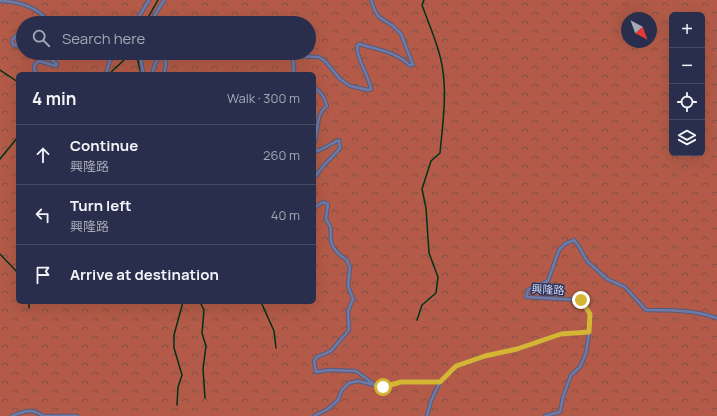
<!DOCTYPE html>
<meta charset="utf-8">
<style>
:root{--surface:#282e4c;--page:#343a56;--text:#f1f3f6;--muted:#a5a8b5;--line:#444a64}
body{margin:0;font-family:Manrope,"Noto Sans TC",sans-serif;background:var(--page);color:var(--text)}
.controls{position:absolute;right:12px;top:12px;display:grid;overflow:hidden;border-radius:6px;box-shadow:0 4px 16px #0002}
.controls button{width:36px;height:36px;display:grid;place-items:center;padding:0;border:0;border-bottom:1px solid var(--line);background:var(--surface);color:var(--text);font:20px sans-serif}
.compass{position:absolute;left:621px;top:12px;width:36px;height:36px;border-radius:50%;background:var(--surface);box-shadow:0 4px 16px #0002;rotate:139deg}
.stop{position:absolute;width:12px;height:12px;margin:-9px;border:3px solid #d6b534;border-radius:50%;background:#fff}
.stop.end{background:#d6b534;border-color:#fff;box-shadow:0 1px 4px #0008}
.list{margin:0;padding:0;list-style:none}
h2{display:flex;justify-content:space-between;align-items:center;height:52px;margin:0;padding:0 16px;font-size:17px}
h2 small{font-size:13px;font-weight:400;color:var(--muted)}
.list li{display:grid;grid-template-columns:26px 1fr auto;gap:12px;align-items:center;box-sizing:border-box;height:60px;padding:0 16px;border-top:1px solid var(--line)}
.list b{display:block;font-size:15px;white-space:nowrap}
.list p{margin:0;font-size:13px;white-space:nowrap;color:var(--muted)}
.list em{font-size:13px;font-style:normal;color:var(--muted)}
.icon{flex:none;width:22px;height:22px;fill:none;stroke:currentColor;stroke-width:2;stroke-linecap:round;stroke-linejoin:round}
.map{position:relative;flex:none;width:717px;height:416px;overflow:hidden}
.search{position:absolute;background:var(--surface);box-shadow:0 4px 16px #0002;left:16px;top:16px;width:300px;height:44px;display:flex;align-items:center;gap:10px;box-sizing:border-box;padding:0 14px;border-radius:22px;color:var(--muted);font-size:15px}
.panel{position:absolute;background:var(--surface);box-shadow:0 4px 16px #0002;left:16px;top:72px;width:300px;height:232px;border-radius:6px}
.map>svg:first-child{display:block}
</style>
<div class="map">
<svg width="717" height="416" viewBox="0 0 717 416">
<defs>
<pattern id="forest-crowns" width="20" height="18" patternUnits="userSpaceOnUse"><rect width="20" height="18" fill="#b35b48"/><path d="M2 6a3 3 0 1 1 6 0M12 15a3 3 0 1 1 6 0" fill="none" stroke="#855148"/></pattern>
</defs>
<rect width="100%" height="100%" fill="#363e65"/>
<path fill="url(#forest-crowns)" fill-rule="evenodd" d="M0 0H717V416H0ZM672 15H702V153H672ZM627 18H651V42H627ZM23 23H309V53H23ZM18 74H314V302H18Z"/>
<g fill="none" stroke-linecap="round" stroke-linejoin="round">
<path stroke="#003217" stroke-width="1.5" d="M145 23 158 0
M136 53 141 74
M0 70 18 82
M109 74 123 61 128 53
M0 159 18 137
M0 254 18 273
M29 302V308
M200 302 204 310 202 333 206 346 203 369 205 398
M261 302 274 331 276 348
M417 320 422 305 436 293 438 277 429 253 426 208 422 189 431 161 440 153C442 130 446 105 444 82 443 55 431 30 422 5L424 0
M177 405 178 387 182 375 174 348V335L183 302"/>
<g stroke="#555b7c" stroke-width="4.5">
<path id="service" d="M0 1C17 1 39 7 48 22L46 23
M135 23 149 0
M150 23 164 0
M23 34 17 35 12 40 13 45 23 47
M140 53 143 74
M162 53 166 64 164 74
M37 74 34 69 35 64 39 61 56 66 57 64 43 53
M106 74 110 60 118 53
M152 74 155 64 161 53
M294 74 293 59 294 56 319 57 325 61 340 79 350 86 368 90 371 89C368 73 357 61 357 46L359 44C375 49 397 52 409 65H413L401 34 393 26 379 17 375 11 371 0
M314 88C322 91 325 99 327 106 315 114 319 131 314 144
M314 148 318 151 339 140 340 148C332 158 322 165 316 176L314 177
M314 208 323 202 328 204 326 219C333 230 330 229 331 240 331 247 341 257 347 260L350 268 348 286 353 299 348 311 349 330 331 351 317 357 314 361 316 372 329 370 356 371 374 384
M12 416C25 411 31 408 43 416
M42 416H77
M314 416 328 409 338 400 342 390 349 383 358 381 383 387 401 382H440L456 366 485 356 517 349 561 334 589 332 590 314 581 300 526 297 528 290 548 281 559 250 565 244 574 240 578 245 587 261 607 279 625 287 646 310C670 310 694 310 717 318
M427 416 431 401 440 382
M545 416 560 412 563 397 571 375 580 367 586 353 589 332"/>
</g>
<use href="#service" stroke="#707aa6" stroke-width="2.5"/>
</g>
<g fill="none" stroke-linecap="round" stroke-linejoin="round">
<path stroke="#d6b534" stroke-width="5" d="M383 387 401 382H440L456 366 485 356 517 349 561 334 589 332 590 314 581 300"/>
</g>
<g text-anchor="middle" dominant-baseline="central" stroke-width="3" stroke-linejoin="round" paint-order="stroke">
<g font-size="11" fill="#d4daf3" stroke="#2c335a">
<text transform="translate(548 289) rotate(3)">興隆路</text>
</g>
</g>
</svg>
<div class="controls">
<button>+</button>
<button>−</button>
<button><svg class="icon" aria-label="locate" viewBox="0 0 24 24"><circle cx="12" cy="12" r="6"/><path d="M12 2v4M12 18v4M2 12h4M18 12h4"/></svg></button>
<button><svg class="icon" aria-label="layers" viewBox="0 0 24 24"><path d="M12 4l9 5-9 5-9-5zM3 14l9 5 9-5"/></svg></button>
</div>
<svg class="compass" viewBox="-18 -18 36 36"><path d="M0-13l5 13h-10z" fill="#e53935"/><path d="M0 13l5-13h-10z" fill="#a5a8b5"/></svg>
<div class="stop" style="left:383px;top:387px"></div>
<div class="stop end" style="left:581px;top:300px"></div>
<div class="search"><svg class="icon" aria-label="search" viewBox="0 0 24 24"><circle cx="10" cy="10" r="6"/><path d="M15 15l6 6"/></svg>Search here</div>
<section class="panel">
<h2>4 min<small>Walk · 300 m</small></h2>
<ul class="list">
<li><svg class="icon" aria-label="ahead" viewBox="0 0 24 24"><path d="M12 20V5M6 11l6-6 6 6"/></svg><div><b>Continue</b><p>興隆路</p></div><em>260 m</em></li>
<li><svg class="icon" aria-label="left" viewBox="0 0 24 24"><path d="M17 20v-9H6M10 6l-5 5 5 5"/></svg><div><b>Turn left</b><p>興隆路</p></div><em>40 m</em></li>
<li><svg class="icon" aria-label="arrive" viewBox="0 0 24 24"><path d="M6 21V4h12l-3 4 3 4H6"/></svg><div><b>Arrive at destination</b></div></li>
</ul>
</section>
</div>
